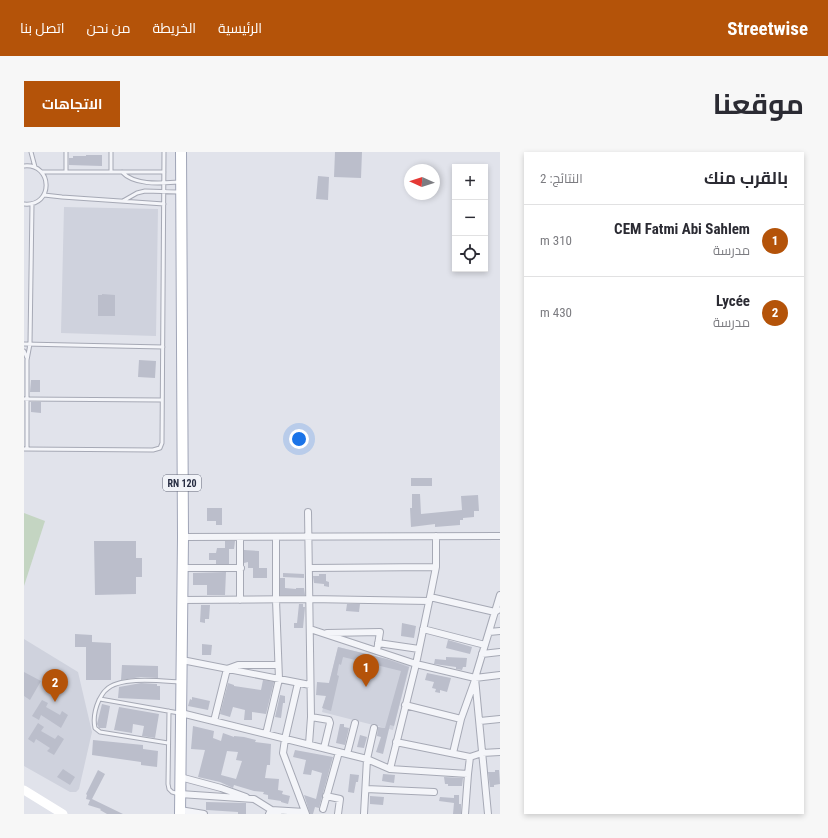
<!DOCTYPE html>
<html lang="ar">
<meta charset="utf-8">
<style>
:root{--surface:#fff;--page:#f7f7f7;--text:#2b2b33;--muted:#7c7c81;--line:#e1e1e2;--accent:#b45309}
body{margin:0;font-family:"Roboto Condensed",Cairo,sans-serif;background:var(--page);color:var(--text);direction:rtl}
.controls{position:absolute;right:12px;top:12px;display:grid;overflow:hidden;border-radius:0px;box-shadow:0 2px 6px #0003}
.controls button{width:36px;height:36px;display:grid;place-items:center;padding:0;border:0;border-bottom:1px solid var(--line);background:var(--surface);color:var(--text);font:20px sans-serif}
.compass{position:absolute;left:380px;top:12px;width:36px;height:36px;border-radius:50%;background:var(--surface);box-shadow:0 2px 6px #0003;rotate:273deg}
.you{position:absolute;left:275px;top:287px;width:14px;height:14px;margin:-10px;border:3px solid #fff;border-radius:50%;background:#1a73e8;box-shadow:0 0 0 6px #1a73e833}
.badge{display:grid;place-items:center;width:26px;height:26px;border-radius:50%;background:var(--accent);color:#fff;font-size:13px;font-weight:700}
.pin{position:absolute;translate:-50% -33px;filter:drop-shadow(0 1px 2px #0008)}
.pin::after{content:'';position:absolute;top:21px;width:14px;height:12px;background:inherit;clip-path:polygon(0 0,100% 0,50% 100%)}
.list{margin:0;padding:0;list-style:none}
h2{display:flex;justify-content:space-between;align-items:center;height:52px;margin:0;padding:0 16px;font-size:17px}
h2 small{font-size:13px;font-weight:400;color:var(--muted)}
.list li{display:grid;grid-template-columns:26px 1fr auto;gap:12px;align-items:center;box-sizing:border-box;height:72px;padding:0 16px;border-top:1px solid var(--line)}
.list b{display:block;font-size:15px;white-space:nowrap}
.list p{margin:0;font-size:13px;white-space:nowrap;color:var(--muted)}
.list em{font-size:13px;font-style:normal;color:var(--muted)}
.icon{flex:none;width:22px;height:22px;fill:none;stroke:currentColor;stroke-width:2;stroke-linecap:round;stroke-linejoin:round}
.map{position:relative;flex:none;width:476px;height:662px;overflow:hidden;direction:ltr;border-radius:0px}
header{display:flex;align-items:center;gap:24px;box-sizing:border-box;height:56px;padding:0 20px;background:var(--accent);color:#fff}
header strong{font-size:19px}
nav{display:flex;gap:22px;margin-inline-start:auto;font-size:14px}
.intro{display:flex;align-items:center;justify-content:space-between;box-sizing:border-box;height:96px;padding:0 24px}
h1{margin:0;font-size:28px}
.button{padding:10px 18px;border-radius:0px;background:var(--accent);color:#fff;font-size:14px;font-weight:700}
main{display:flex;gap:24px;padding:0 24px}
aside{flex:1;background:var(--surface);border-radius:0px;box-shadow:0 2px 6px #0003}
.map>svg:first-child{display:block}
</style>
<header>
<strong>Streetwise</strong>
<nav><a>الرئيسية</a><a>الخريطة</a><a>من نحن</a><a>اتصل بنا</a></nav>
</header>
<div class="intro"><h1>موقعنا</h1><a class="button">الاتجاهات</a></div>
<main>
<aside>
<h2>بالقرب منك<small>النتائج: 2</small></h2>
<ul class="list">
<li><span class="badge">1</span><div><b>CEM Fatmi Abi Sahlem</b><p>مدرسة</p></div><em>310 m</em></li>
<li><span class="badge">2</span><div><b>Lycée</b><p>مدرسة</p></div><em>430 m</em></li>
</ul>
</aside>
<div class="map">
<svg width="476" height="662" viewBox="0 0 476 662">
<rect width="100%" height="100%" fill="#e1e3eb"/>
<path fill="#cfd2dd" d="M40 55 134 57 132 184 37 181Z
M0 487 54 520 68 580 55 637 52 640H46L0 614Z
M314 495 386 513 369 578 298 560Z"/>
<path fill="#c4d5c2" d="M0 361 21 369 0 434Z"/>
<path fill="#bbbecb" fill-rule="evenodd" d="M311 0H338L337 26 310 25Z
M62 3H78V14L45 13V6H49V4H62Z
M294 24 305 25 304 48 292 47Z
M78 142 91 143V164H74V143H78Z
M115 208 132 209 131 226 114 225Z
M7 228H16V240H6Z
M7 250H17V261L7 260Z
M387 326H408V334H387Z
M388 342H396L397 362 438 358 437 344 454 343 455 359H450V365L439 366V368H436V373L411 375V372L387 375 386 356H388Z
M183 356H198V373H192V369H183Z
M70 389H112V406H118V425H112V442L71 443Z
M201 389H211L210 397H205V412H192V408H185V401H192L193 396H201Z
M220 398 235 399V416H243V426H229V416H224V410L220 411Z
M202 420 201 443H183V433H169V421Z
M259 421 280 422V426L259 425Z
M295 422H302V429L305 430V435L300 434V432L290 431 289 424H295Z
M256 426H261V436L272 437V436H280L281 443H256Z
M275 452H279V455H281L279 476H270V471H273Z
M323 452H336L335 460 322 459Z
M177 453H186L185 467H181V471L176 470Z
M378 471 392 474 390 486 377 484Z
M51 482 68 483V490L87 491V528H62V495H51Z
M424 488 448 495 446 502 422 496Z
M178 492 188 493 187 503H178Z
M314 495 363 507 385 515 370 574 366 573 359 602 352 600 357 585 353 584 354 575 361 576 377 519 319 505 317 513 315 512 313 523 315 524 307 559 298 556 302 544 292 543 293 530 305 531Z
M422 505 443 506 442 515H439L438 518 432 517V515L410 512 411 507 422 508Z
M98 513 134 514V526L117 525 97 528Z
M0 520 17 529 6 548 0 544Z
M403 521 427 526 423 540 416 538V541L411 540 412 537 408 536 410 530 401 528Z
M239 528 250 530 242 562 228 560V568H220L221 558 209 555 206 565 196 562 204 531 210 533V534L237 538Z
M117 531 133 532V534H136V548L94 546 95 535Z
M256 543 261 544V551H259L257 566 251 565Z
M168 545 186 549 184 558 164 554 166 547 168 548Z
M18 548 24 551 22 555 36 563 38 559 44 563 37 576 17 563 15 568 8 564Z
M78 552 86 554 82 576H75L73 572Z
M95 555 135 562 131 586 118 584 120 574 109 572 108 581 90 578Z
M14 571 20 575 17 579 31 587 34 583 40 587 30 603 23 599 26 596 12 587 10 591 4 587Z
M316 572H320V575L325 576 321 593 312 591Z
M169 574 190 579 189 586 197 589 199 581 210 585V584L220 585 232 588 231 590 247 592 246 613H243L241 626 255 627 254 638 259 639 258 642 266 644 264 652 257 650V649L244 647V643L239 642 240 640 230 639 210 633 209 636 196 630 174 625 181 598 167 597ZM203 599 214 600 212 608 218 609 212 627 197 623Z
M336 583 343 585 340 596 333 595Z
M69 588 119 593V597L134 599 133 615 117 613V610L68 603Z
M271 598 309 605 295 656 291 655 289 662H286L280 643 292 647 298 621 288 618 287 623 279 622 282 608 269 605Z
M39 617 51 625 46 633 33 625Z
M74 618 81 622 68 647 99 662H83L76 658 77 657 64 653 66 648 62 647 63 643 62 642Z
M471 618H475L476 632 470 633V635H466L464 620H471Z
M326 622 335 623 334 630H332L330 641 324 640Z
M359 622 371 623 370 631 358 629Z
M420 625 439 626 438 634H424V632H421Z
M430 643H435V652H437V662H429L430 651 415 649 416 645 430 646Z
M346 644 360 645 359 653 346 652Z
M182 650 222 651V662H214V660L183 658H182Z"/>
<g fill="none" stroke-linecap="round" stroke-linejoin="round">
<g stroke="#a6a9b5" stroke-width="5">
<path id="lane" d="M7 0 11 15
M87 0V20
M0 14C29 11 30 55 0 52
M18 20H140
M42 20V0
M98 20C111 34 138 31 155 30
M20 43 38 45 140 52
M99 49 113 41 121 39 154 40
M0 192 139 195
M0 199 3 206
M0 247 138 248
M0 297 129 298 136 296 138 291 140 0
M3 297V208L6 192 8 52
M76 547 155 561
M145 559 144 632 145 637 148 640 155 642
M144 591 76 580 71 576C69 567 71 557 75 548 77 545 79 540 82 538 96 524 137 529 155 530"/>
</g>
<g stroke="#a6a9b5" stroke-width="8">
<path id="street" d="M284 360 287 565 285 592
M159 385 476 384
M216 385V448
M158 416H217
M285 416 412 415
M406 445 471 460 474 458
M158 448 285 447 405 449
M286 477 392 512 451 526 476 523
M399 477 461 493
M465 480 476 479
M303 481 356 480 353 499
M354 491 395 497
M458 502 476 500
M158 508 286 533
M274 531 261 587 259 601 282 662
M381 553 437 567
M157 561 343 607 366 617 444 622 441 662
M287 565 305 568 306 571 300 596
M190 569 203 517 214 513H254
M456 569 476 567
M242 582 255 527 252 448V385
M372 590 446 605 444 622
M429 601 437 567 451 528
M323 602 331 571
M446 605 458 601 476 600
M366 617 392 512 406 445 412 415V384
M156 625 197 636 222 645
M342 637 410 640
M156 642 230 647 254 662
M302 644 316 647 314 662
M299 657 315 600
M156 658 180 662
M245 662 247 658 281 660
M340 662 343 607 350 576
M464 662 451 526 476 443"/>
</g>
<g stroke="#a0a5b7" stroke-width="12">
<path id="primary" d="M156 662 159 385 157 0"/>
</g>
<use href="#lane" stroke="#f4f5f9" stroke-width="3"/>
<use href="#street" stroke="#f4f5f9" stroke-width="6"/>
<path stroke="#fff" stroke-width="9" d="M0 638 39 662"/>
<use href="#primary" stroke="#fff" stroke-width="10"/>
</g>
<g text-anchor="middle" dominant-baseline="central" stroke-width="3.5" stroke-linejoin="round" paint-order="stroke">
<rect fill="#f1f3f8" stroke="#646979" stroke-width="1" x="139" y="323" width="38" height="16" rx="3"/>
<g font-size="10" font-weight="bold" fill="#282e43">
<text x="158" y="331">RN 120</text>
</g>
</g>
</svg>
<div class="controls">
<button>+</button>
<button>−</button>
<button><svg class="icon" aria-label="locate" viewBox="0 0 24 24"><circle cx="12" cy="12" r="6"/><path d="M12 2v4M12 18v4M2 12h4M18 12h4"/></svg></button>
</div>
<svg class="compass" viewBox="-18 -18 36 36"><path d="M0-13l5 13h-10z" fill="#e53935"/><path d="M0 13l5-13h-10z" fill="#7c7c81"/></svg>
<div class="you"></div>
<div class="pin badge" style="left:342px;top:535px">1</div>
<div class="pin badge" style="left:31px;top:550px">2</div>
</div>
</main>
